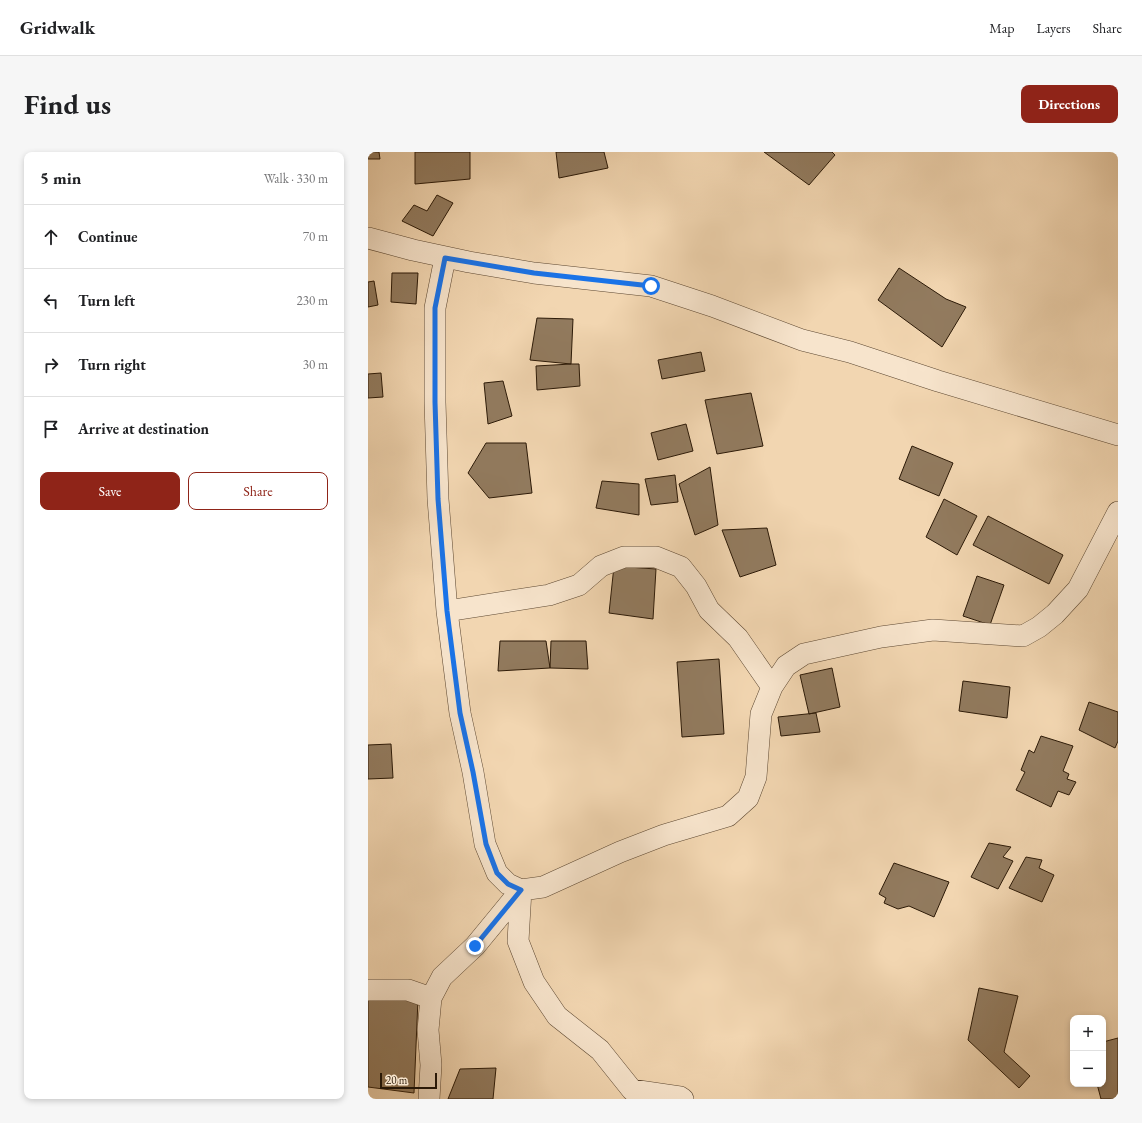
<!DOCTYPE html>
<meta charset="utf-8">
<style>
:root{--surface:#fff;--page:#f6f6f6;--text:#202124;--muted:#757577;--line:#e0e0e0;--accent:#8f2418}
body{margin:0;font-family:"EB Garamond",serif;background:var(--page);color:var(--text)}
.controls{position:absolute;right:12px;bottom:12px;display:grid;overflow:hidden;border-radius:8px;box-shadow:0 2px 6px #0003}
.controls button{width:36px;height:36px;display:grid;place-items:center;padding:0;border:0;border-bottom:1px solid var(--line);background:var(--surface);color:var(--text);font:20px sans-serif}
.scale{position:absolute;left:12px;bottom:10px;width:57px;box-sizing:border-box;padding-left:4px;border:2px solid #2b1907;border-top:0;font-size:11px;line-height:14px;white-space:nowrap;color:#2b1907;-webkit-text-stroke:3px #f7e4cc;paint-order:stroke}
.stop{position:absolute;width:12px;height:12px;margin:-9px;border:3px solid #1a73e8;border-radius:50%;background:#fff}
.stop.end{background:#1a73e8;border-color:#fff;box-shadow:0 1px 4px #0008}
.list{margin:0;padding:0;list-style:none}
h2{display:flex;justify-content:space-between;align-items:center;height:52px;margin:0;padding:0 16px;font-size:17px}
h2 small{font-size:13px;font-weight:400;color:var(--muted)}
.list li{display:grid;grid-template-columns:26px 1fr auto;gap:12px;align-items:center;box-sizing:border-box;height:64px;padding:0 16px;border-top:1px solid var(--line)}
.list b{display:block;font-size:15px;white-space:nowrap}
.list em{font-size:13px;font-style:normal;color:var(--muted)}
.actions{display:flex;gap:8px;padding:12px 16px}
.actions a{flex:1;padding:9px 0;border:1px solid var(--accent);border-radius:8px;text-align:center;font-size:14px;color:var(--accent)}
.actions .main{background:var(--accent);color:#fff}
.icon{flex:none;width:22px;height:22px;fill:none;stroke:currentColor;stroke-width:2;stroke-linecap:round;stroke-linejoin:round}
.map{position:relative;flex:none;width:750px;height:947px;overflow:hidden;border-radius:8px}
header{display:flex;align-items:center;gap:24px;box-sizing:border-box;height:56px;padding:0 20px;background:var(--surface);border-bottom:1px solid var(--line)}
header strong{font-size:19px}
nav{display:flex;gap:22px;margin-inline-start:auto;font-size:14px}
.intro{display:flex;align-items:center;justify-content:space-between;box-sizing:border-box;height:96px;padding:0 24px}
h1{margin:0;font-size:28px}
.button{padding:10px 18px;border-radius:8px;background:var(--accent);color:#fff;font-size:14px;font-weight:700}
main{display:flex;gap:24px;padding:0 24px}
aside{flex:1;background:var(--surface);border-radius:8px;box-shadow:0 2px 6px #0003}
.map>svg:first-child{display:block}
</style>
<header>
<strong>Gridwalk</strong>
<nav><a>Map</a><a>Layers</a><a>Share</a></nav>
</header>
<div class="intro"><h1>Find us</h1><a class="button">Directions</a></div>
<main>
<aside>
<h2>5 min<small>Walk · 330 m</small></h2>
<ul class="list">
<li><svg class="icon" aria-label="ahead" viewBox="0 0 24 24"><path d="M12 20V5M6 11l6-6 6 6"/></svg><div><b>Continue</b></div><em>70 m</em></li>
<li><svg class="icon" aria-label="left" viewBox="0 0 24 24"><path d="M17 20v-9H6M10 6l-5 5 5 5"/></svg><div><b>Turn left</b></div><em>230 m</em></li>
<li><svg class="icon" aria-label="right" viewBox="0 0 24 24"><path d="M7 20v-9h11M14 6l5 5-5 5"/></svg><div><b>Turn right</b></div><em>30 m</em></li>
<li><svg class="icon" aria-label="arrive" viewBox="0 0 24 24"><path d="M6 21V4h12l-3 4 3 4H6"/></svg><div><b>Arrive at destination</b></div></li>
</ul>
<div class="actions"><a class="main">Save</a><a>Share</a></div>
</aside>
<div class="map">
<svg width="750" height="947" viewBox="0 0 750 947">
<rect width="100%" height="100%" fill="#f2d6b1"/>
<filter id="stains"><feTurbulence type="fractalNoise" baseFrequency=".005" numOctaves="4"/><feColorMatrix values="0 0 0 0 .2 0 0 0 0 .09 0 0 0 0 .02 0 0 0 .5 -.17"/></filter>
<radialGradient id="worn" r=".72"><stop offset=".6" stop-color="#630" stop-opacity="0"/><stop offset="1" stop-color="#630" stop-opacity=".3"/></radialGradient>
<path fill="#927b5f" stroke="#2b1907" d="M0 0H11L12 7H0Z
M47 0H102V27L47 32Z
M188 0H236L240 16 191 26Z
M396 0H464L467 3 441 33Z
M69 43 85 51 65 84 34 69 46 53 59 59Z
M531 116 578 147 598 155 574 195 510 148Z
M24 121H50L48 152 23 150Z
M6 129 10 153 0 155V130Z
M169 166 205 167 203 212 162 208Z
M333 200 337 219 294 227 290 208Z
M203 212H211L212 234 169 238 168 214Z
M13 221 15 245 0 246V222Z
M135 229 144 264 120 272 116 231Z
M383 241 395 294 349 302 337 248Z
M318 272 325 299 290 308 283 281Z
M118 291H158L164 341 121 346 100 321Z
M544 294 585 311 571 344 531 327Z
M342 315 350 373 327 383 311 332Z
M307 323 310 350 283 353 277 327Z
M234 329 271 332V363L228 356Z
M576 347 609 364 589 403 558 385Z
M620 364 695 403 681 432 605 393Z
M399 376 408 413 372 425 354 378Z
M246 414 288 417 285 467 241 461Z
M609 424 636 433 622 473 595 464Z
M132 489H178L182 516 130 519Z
M183 489H218L220 517 182 516Z
M351 507 356 582 314 585 309 510Z
M464 516 472 555 441 562 432 523Z
M595 529 642 535 639 566 591 559Z
M721 550 750 560V589L747 596 711 578Z
M448 561 452 580 413 584 410 565Z
M673 584 705 594 695 619 701 622 699 627 708 630 701 643 690 639 683 655 648 638 657 620 653 618 661 598 666 601Z
M23 592 25 626 0 627V593Z
M621 691 643 695 635 705 645 709 630 737 603 725Z
M658 705 674 708 671 716 686 723 674 750 641 736Z
M526 711 581 730 566 765 541 754 530 757 516 751 518 746 511 742Z
M611 836 650 844 636 900 662 924 651 936 600 888Z
M0 844 50 847 46 941 0 935Z
M750 886V947H733L729 932H735V890Z
M128 916 125 947H80L92 917Z"/>
<g fill="none" stroke-linecap="round" stroke-linejoin="round">
<g stroke="#5d4832" stroke-width="22">
<path id="minor" d="M0 86 45 98 101 110 166 121 283 134 344 154 434 188 482 200 570 229 750 283
M77 106 67 156V250L70 347 79 459 92 561 105 620 117 692 129 721 140 732 153 738 175 735 252 700 296 683 360 664 380 646 388 625 393 562 404 535 418 514 436 502 513 485 565 478 655 484 671 475 687 462 710 437 750 360
M79 459 181 443 211 433 233 414 256 405H288L313 415 328 434 341 458 370 486 404 535
M153 738 150 789 166 830 189 864 232 898 264 938 312 945 315 947
M0 838H40L63 846
M61 947 63 913 60 878 63 846 74 825 107 794 153 738"/>
</g>
<use href="#minor" stroke="#f7e4cc" stroke-width="21"/>
</g>
<g fill="none" stroke-linecap="round" stroke-linejoin="round">
<path stroke="#1a73e8" stroke-width="5" d="M107 794 153 738 140 732 129 721 118 692 105 620 92 561 79 459 70 347 67 250V156L77 106 166 121 283 134"/>
</g>
<rect width="100%" height="100%" filter="url(#stains)"/>
<rect width="100%" height="100%" fill="url(#worn)"/>
</svg>
<div class="controls">
<button>+</button>
<button>−</button>
</div>
<div class="scale">20 m</div>
<div class="stop" style="left:283px;top:134px"></div>
<div class="stop end" style="left:107px;top:794px"></div>
</div>
</main>
